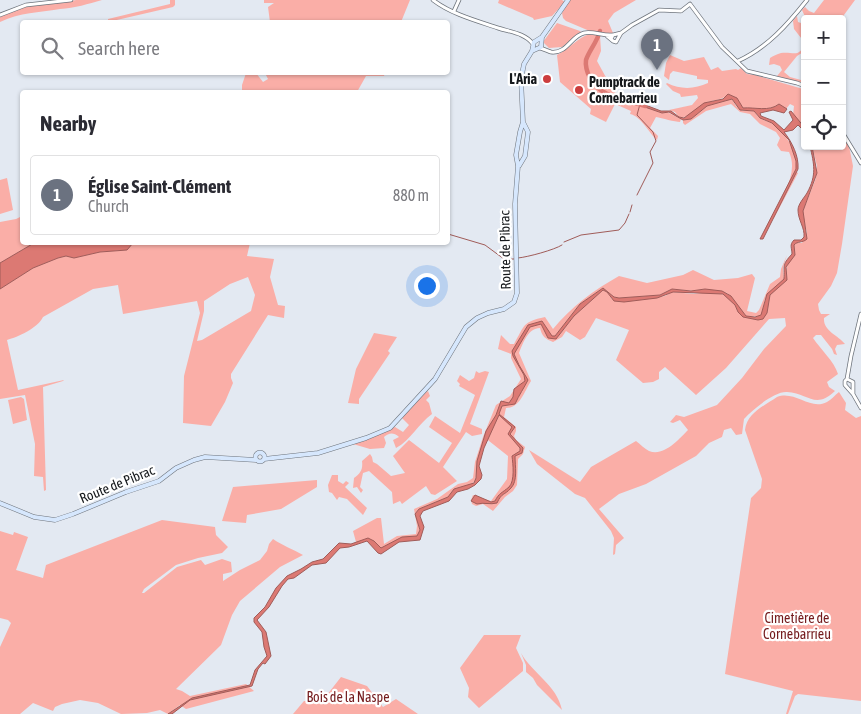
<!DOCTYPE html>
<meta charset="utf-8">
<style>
:root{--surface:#fff;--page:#f2f2f3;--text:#2b2b33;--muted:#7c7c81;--line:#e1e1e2;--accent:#cc3d3e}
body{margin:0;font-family:"Asap Condensed",sans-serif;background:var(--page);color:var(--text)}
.controls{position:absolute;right:15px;top:15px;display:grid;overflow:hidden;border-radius:5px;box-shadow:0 1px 4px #0004}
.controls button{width:45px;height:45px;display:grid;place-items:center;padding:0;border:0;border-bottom:1px solid var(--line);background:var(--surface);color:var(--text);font:25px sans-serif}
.you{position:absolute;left:426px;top:285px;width:18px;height:18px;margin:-12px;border:4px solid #fff;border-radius:50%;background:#1a73e8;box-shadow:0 0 0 8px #1a73e833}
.badge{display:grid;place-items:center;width:32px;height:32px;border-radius:50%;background:var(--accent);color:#fff;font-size:16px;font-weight:700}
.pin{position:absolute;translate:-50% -41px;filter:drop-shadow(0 1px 2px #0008)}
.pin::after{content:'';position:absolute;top:26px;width:18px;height:15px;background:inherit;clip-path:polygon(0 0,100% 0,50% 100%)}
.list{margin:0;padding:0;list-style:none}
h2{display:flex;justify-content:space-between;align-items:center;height:65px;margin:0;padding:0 20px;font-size:21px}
h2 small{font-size:16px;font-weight:400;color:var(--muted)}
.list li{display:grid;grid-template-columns:32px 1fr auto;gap:15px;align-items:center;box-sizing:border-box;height:80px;margin:0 10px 10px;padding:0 10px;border:1px solid var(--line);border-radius:5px}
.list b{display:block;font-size:19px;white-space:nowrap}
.list p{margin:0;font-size:16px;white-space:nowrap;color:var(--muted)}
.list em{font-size:16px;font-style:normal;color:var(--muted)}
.icon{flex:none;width:28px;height:28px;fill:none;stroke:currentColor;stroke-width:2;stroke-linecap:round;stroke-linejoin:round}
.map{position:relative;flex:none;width:861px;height:714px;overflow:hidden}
.search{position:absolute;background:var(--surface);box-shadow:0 1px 4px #0004;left:20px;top:20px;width:430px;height:55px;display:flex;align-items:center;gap:12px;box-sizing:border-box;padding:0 18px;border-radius:5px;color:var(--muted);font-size:19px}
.panel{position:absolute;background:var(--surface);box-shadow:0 1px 4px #0004;left:20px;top:90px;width:430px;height:155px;border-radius:5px}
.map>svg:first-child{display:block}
</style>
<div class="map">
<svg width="861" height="714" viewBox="0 0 861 714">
<rect width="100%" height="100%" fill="#e3e9f2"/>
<path fill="#faaea7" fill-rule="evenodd" d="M76 0H102C88 4 75 8 60 9 38 13 21 12 0 22V16C9 13 18 8 27 6 43 3 60 4 76 0Z
M170 0H175V5L173 7 108 22V19L170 4Z
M264 0H410L401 22H270L268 7 274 3H264Z
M499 0H562L565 2 552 16 534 20 533 18 498 3Z
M570 0H636L614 13 608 21 613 33 611 34 592 32 566 21 563 18 562 13Z
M824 0H855L841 19H806L802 10 805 7 809 11 814 13Z
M797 16 798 22 801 23 805 22V51L797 56 784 72 790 77 801 80V83L777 76 782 70 780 66 774 64 769 65 770 58C773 56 777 54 781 53 793 51 799 59 805 43L794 29 793 21Z
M557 23 580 31 581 32 562 47 549 48 543 42Z
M590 34 600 36 601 51 597 61 614 92 638 102 640 105 662 113 667 112 681 119 680 122C675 122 662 118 656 117L650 128 658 136 657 140C649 133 641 116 630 114L631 111 615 104 606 122 590 114 591 109 560 82 557 55C569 49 578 37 590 34Z
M670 55 684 61 704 57 711 70 718 67 722 71 736 69 738 70 741 68 747 74 755 75 803 89 805 90V128L793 115 794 106 790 104 786 109 779 104C768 112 755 107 743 108L737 98 728 94C722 101 714 99 706 103 696 107 691 119 679 117L675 112 669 110 692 105 698 98 697 95 681 97 680 94 673 91 666 84 667 83C681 90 695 89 708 83V80L697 79V76L673 71 670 74 669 80 664 76 666 63Z
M246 73H256L263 82 268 79 265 73H385L384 76H366L357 92H242V85Z
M732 99 736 106 743 111H754C756 113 757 116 759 117 763 121 769 121 773 124 787 135 800 154 796 172L798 173 774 218 772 216C782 196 799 174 789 152L781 151 777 145 780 138 776 132 760 124 750 114 740 112 731 104 706 111 685 125 683 123V120L691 119 707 106Z
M842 136 849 146 853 166 842 244 837 273 831 286 818 304 819 310 821 314H830L824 318C823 331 838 335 845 344L837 345 835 349 837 355 834 354 832 349 821 335H816L813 338C821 350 834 361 838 374L827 382 829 387 835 391C815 410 808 393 787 392 775 391 753 409 744 419L742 434 736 435 731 428 724 430 722 437 709 443 696 456 646 484 619 494 599 509 624 538 616 545 615 554 613 555 614 538 611 531 585 498 575 494 537 464 529 450 580 482 591 467 636 441C640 444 645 449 649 451 664 457 679 439 688 430L680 420 673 423 670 422 676 415 684 417 717 405 742 378 764 349 786 326 785 318 769 319 726 368 696 395 665 367 659 372V379L653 382 643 383 616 360 629 330 596 318 585 337 580 340 566 331 562 337 553 342C545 339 542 336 540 328 528 328 523 343 519 353L531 381C524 392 520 408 506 408L504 417 516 427V431L514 436 516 440 525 447 523 454 518 459 517 485 513 491 505 497 493 511 483 504 476 506 472 504 471 500 473 495 491 501 507 479 508 456 484 437 475 481 470 485 454 489 448 497 419 509 415 514 420 530 417 537 401 539 382 549 378 548 370 541 356 542 353 531 377 518H381L384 544 397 536 416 534 417 526 414 509 437 499 458 484 467 482 473 478 475 462 483 437 496 405 510 396 521 379 511 358V354L498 349 501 335 510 344H514C525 325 522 322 545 317L553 329C571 307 594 290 619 276L647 283 683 275 693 270 714 280 738 278 752 274 755 278 747 311 756 313 759 310 770 284 780 277 781 269 787 255 783 267 784 279 765 299 762 314 760 316H746L727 293 702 289 694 291 672 289 660 295 619 298 614 297 603 288 580 304 555 336 557 338 574 316 603 290 607 292 612 299 630 301 665 296 672 292 694 294 710 292 726 295 735 305 738 312 756 320 767 313 770 295 787 275C785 266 789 261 795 254L794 245 796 243H802L807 233 803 216V211L816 178 817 166 812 146H842Z
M7 178 13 210 0 214V180Z
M22 216V242L34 243 0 263V222L16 219Z
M133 242 250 243 247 256 274 259 270 277 278 305 285 306 284 318 268 315 231 374V378L233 383 225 402 211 426 183 423 184 376 200 313 197 301 123 314 118 285 93 289 43 317C38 328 18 337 7 340L18 390 64 380 63 381 43 387 46 490 44 491 43 477 34 476 35 444 25 395 0 399V289L33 268 58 258 66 256 74 258 100 252 127 250ZM248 277 255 295 251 311 202 340 197 341 204 311V301L230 284Z
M374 333 397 337 388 351 390 353 359 399V404L348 403 356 369Z
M476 371 479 373 485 371 489 372 470 424 482 429V434L472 436 466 432 443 467 457 481 435 495 431 494 426 486 402 504 400 501 393 504 392 492 369 471 363 473 360 487 363 490 361 493 357 487 353 488 354 478C361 473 363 469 362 461L370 454 372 457 373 462 377 464 391 476 405 473 393 456 409 440 439 463 452 443 429 427 435 416 460 433 475 395 459 386 460 384 457 381 460 375 469 381 474 378Z
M428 391 430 396 426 400 429 403 432 414C418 424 411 440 396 448L393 440 399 437C393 432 389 433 384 437L386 443 384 448 370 449 353 444 395 427 403 432 409 425 402 418 419 397Z
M839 392 846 403 845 410 856 418 861 416V701L798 694 795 696 788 714H786L793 691 725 674 751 498 761 488 762 479 745 430C747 413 764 406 777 397 795 390 810 411 827 402 831 400 835 395 839 392Z
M21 397 24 399 27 420 13 424 8 400Z
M332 475H338V481L343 484 346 481 349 483 345 487 367 508 363 515 347 499 339 497 337 500 332 493 329 492 328 485Z
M317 480V487L281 509 247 515 246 523 222 521 233 487Z
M162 520 215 527 216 535 228 547 222 553 198 558 176 565 144 589 142 593H144L177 567 201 560 205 565 222 559 231 562 232 572 223 574V581L240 570 260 560 267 551 269 544 273 539C283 546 293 549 303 555L280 567 240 601 232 615 221 645 176 689 182 691 190 696 246 684 254 691 186 709 180 705 168 714 160 710 147 713 121 714 98 703 80 700 62 704 55 707 53 711 33 703 20 714H0V647L11 623 8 620 0 618V531L13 535 14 532 28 537 16 570 43 578 46 565Z
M484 635H521L516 648 523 663V671L479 708 468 697 469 688 460 668Z
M521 653C532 673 557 685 562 710L537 685 533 678 526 672V665Z
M341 677 367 686 383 707 396 699 418 714H293L304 701 323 700Z"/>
<path fill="#dc7973" stroke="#a05c59" d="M728 94 737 98 743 108C755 107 769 112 779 104L787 109 784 113 773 110 760 113 761 116 774 121 784 130 793 120 789 112 791 111 805 128V132L798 125 793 130 784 132C792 142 799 156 798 169L763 239H760L796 169V161L789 140 772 123 760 118 754 111 740 110 732 99 707 106 691 119 683 120 669 112 662 113 639 105 640 103 661 111H671L679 117 684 118 704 103 723 99Z
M810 146H812L817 173 803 211 807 239C803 243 797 241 794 245L795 255 786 267 787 280 770 295 767 313 763 319 758 320 743 317 738 312 735 305 723 294 673 292 657 298 624 302 614 301 607 292 603 290 574 316 556 339 548 338 541 324 530 327 514 354 519 365 528 380C524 388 519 395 515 404L502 406 499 414 515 427 510 434 523 448 522 453 515 456C515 466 518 481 511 488 504 496 502 492 497 503 490 505 484 502 477 504L471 501 475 495 491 502 495 501C499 493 502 493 509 487 515 481 513 464 512 456L520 451V448L508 434 512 427 499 415 484 448 479 466 482 475 481 479 475 485 468 489 457 492 449 501 423 511 420 516 424 527 420 540 399 542 381 554 378 553 367 541 349 547 340 548 326 563 312 565 294 578 288 579 282 586 269 607 257 620 266 632 271 656 265 664 263 663 258 669 252 686 190 700 172 714H168L192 698 250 685 255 670 267 656 264 647 262 632 254 622V618L265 607 276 588 287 576 301 569 312 562 323 559 339 543 351 544 368 538 374 541 381 548 402 537 417 536 420 530 415 514 419 509 448 497 454 489 474 483 476 478 477 461 486 431 496 415 501 401 509 403 513 397 514 389 525 381 524 375 513 356 512 351 528 325 542 321 552 336H555L580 304 603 288 614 297 619 298 660 295 672 289 691 291 705 289 722 291 731 296 746 316 755 317 761 315 767 294 784 279C785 265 781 266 792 254 792 248 789 245 794 240H801L804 237C805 228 798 220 798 210 798 204 804 198 807 193 817 175 814 164 810 146Z
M34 243V242L133 243 127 250 100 252 74 258 66 256 58 258 33 268 0 289V263Z"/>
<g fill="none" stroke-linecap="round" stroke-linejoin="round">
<path stroke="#a05c59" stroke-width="1" d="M637 195 653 163 650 152 656 141 653 132 637 115 640 104
M630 212 632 205
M448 234 485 245 504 259H515
M564 242 581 235 619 230 625 223 629 214
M518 258C528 257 554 250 562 245"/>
<path stroke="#dc7973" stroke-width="4.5" d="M600 31C597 42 589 51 586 60 585 67 587 72 590 78 601 98 625 99 645 106"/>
<g stroke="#6e747c" stroke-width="4.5">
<path id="tertiary" d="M433 0C451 14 477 21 498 28 510 32 525 33 533 44
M454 11 459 0
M0 15 26 5 71 0
M607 36 613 41 616 42 621 33
M611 39 613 35 621 33 632 25 659 10 681 11 690 4 722 47 747 71 797 83 805 86
M540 48C544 49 548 51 551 52 567 54 571 36 584 33 593 31 603 36 612 35
M738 61C767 48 788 24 807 0
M842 132 861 163
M847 379 851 356 861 314
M853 394 845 385V381L847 379 853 382V394L861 408"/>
</g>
<g stroke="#6e747c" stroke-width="5">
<path id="secondary" d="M532 51 541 47 542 37
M519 166 525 156 528 132 523 122 521 79 524 64 532 51 534 42 542 37 568 0
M255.5 457a4.5 4.5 0 1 1 9 0a4.5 4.5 0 1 1-9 0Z
M264 459 318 453 366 438 390 428 435 379 466 327 477 318 488 313 504 309 514 302 517 293 515 204 518 166 516 155 520 132 523 122
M0 503 34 517 55 520 73 514 126 492 159 481 176 468 194 460 205 457 256 460"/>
</g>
<use href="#tertiary" stroke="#fff" stroke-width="3"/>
<use href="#secondary" stroke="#d6e7fd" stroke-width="4"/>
</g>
<g fill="#cc3d3e" stroke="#fff" stroke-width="2">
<circle cx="547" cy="79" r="5"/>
<circle cx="579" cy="90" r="5"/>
</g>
<g text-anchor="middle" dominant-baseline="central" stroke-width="4.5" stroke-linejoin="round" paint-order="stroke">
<g font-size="14" font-weight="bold" fill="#15181b" stroke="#fff" text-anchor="end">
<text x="537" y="79">L'Aria</text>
<text x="589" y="82" text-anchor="start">Pumptrack de<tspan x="589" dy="16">Cornebarrieu</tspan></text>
</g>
<g font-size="14" fill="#15181b" stroke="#fff">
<text transform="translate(505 250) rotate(-91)">Route de Pibrac</text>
<text transform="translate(117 484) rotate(-22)">Route de Pibrac</text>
</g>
<g font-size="14" fill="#741b1d" stroke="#fff">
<text x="797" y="618">Cimetière de<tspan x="797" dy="16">Cornebarrieu</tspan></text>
<text x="348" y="697">Bois de la Naspe</text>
</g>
</g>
</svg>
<div class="controls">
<button>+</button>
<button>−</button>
<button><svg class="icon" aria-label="locate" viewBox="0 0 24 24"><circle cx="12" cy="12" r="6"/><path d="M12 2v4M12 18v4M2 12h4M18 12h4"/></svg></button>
</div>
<div class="you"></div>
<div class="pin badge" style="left:657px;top:70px;background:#6b7280">1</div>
<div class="search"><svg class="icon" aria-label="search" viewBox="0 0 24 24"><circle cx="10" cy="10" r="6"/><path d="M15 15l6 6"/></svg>Search here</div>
<section class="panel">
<h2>Nearby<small></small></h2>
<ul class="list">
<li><span class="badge" style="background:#6b7280">1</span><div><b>Église Saint-Clément</b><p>Church</p></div><em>880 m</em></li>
</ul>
</section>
</div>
